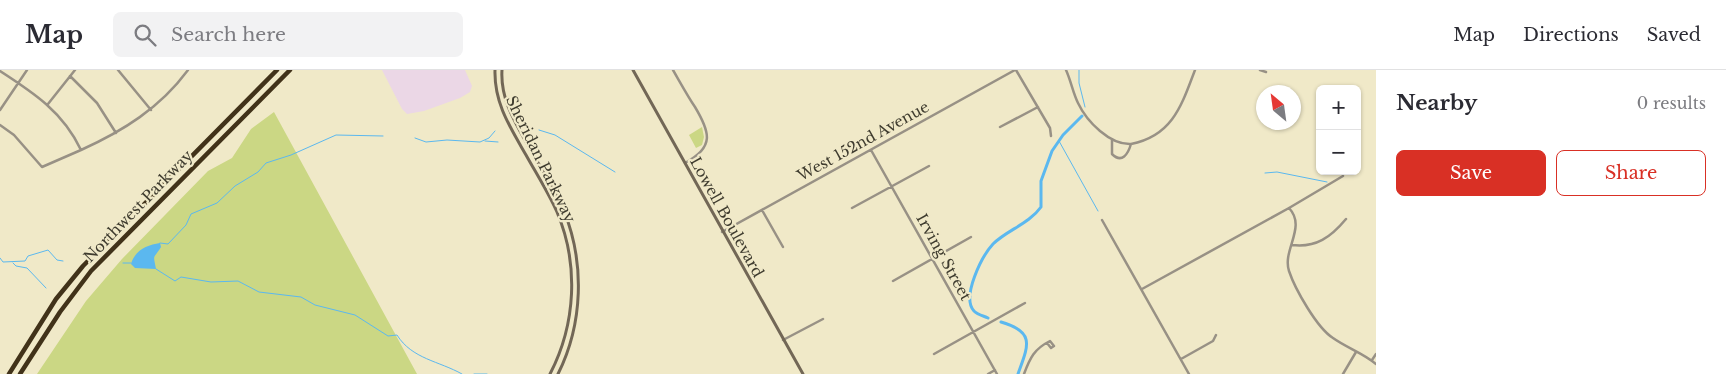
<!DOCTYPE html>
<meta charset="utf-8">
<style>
:root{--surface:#fff;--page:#f2f2f3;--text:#2b2b33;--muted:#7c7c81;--line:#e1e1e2;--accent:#d93025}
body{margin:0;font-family:"Libre Baskerville",serif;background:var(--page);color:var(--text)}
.controls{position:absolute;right:15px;top:15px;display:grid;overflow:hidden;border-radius:8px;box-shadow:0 1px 4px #0004}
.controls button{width:45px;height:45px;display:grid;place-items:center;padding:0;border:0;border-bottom:1px solid var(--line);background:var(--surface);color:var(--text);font:25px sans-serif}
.compass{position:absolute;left:1256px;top:15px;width:45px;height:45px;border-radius:50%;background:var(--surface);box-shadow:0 1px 4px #0004;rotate:331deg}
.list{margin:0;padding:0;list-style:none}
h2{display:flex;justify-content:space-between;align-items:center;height:65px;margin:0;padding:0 20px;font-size:21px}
h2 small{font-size:16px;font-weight:400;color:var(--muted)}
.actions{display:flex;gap:10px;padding:15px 20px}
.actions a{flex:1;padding:11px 0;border:1px solid var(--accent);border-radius:8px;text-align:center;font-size:18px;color:var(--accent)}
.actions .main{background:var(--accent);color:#fff}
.icon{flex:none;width:28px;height:28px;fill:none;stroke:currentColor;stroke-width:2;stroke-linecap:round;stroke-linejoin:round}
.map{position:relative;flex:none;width:1376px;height:304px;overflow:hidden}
header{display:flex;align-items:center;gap:30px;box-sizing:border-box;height:70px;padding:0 25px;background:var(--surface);border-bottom:1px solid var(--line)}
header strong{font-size:24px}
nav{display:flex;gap:28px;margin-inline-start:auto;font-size:18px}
.search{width:350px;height:45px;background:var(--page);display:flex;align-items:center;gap:12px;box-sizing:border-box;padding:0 18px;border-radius:8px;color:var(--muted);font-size:19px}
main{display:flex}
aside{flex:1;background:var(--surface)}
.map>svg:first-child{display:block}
</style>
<header>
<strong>Map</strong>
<div class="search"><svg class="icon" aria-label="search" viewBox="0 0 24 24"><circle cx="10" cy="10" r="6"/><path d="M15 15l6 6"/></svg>Search here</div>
<nav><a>Map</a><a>Directions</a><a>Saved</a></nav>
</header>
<main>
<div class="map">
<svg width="1376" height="304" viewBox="0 0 1376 304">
<rect width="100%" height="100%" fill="#f0e9c8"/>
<path fill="#ebd7e6" d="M382 0H465L472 16 470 22 460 28 424 41 407 44 402 39Z"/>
<path fill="#cbd784" d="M274 42 417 304H37L86 231 122 189 208 101 232 88 251 59Z
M702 57 704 67 702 75 696 78 689 65Z"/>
<path fill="#5bb8ef" d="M160 173 161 177C153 190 153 183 156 199L135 198 131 194C135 180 147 175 160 173Z"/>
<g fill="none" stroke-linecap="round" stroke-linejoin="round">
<path stroke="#5bb8ef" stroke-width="1" d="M1079 0V13L1085 37
M539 60 555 65 615 102
M415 68 426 72 447 70 480 72 489 68 495 61
M485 71 498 72
M1059 71 1098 141
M1265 103 1277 102 1327 112
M160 173 168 174 186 155 191 144 217 133 235 116 258 102 266 93 291 85 336 65 383 66
M0 188 3 192 25 191 28 186 48 180 57 190 63 191
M13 193 16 196 27 198 46 218
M123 193H131
M156 199 175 211 181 207 211 212 238 211 259 222 301 227 315 235 355 245 388 266 397 265C412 289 439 291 462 304
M474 304H487"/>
<path stroke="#5bb8ef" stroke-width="3" d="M988 248C984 246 978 245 974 241 961 227 982 186 993 174 1007 160 1029 154 1041 137V111L1052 81 1063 65 1082 46
M1001 252C1036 262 1028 276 1018 304"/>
<path stroke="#989185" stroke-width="2.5" d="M118 0 151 40
M673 0C680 12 687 25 695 37 710 62 715 77 685 93
M1016 0 1050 58 1051 66
M1066 0C1071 11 1073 23 1078 33 1087 52 1110 75 1131 74
M1260 0 1266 2
M0 1C34 23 63 42 81 80L42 97 14 65 0 55
M70 6 97 33 116 63
M48 34 75 0
M0 40 27 0
M1000 57 1038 37
M1112 70V84C1122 94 1128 84 1131 74 1173 66 1182 34 1195 0
M81 80C123 61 160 38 188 0
M871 80 997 304
M852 138 929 96
M1289 138C1307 157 1282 180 1289 201 1295 219 1317 258 1333 268 1347 278 1363 283 1376 294
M762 140 783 177
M1102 150 1189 304
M722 162 1015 0
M1292 175C1316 178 1331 167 1346 149
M893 211 971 167
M1142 219 1289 138 1343 106
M783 270 823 249
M934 284 1025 233
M1181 289 1213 271 1216 265
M1372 290 1376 284
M988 304 995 300
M1024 304C1030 288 1034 279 1050 271L1054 276 1051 278 1047 273
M1343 304 1356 282"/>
<path stroke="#726756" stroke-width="3" d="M495 0C494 33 510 57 526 85 536 103 548 122 557 142 579 194 576 254 550 304
M502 0C500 31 517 55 531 81 543 101 555 120 564 141 585 193 583 254 558 304
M633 0 803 304"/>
<path stroke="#413219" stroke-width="4.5" d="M9 304 56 229 83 196 277 0
M20 304 60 242 91 201 290 0"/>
</g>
<g text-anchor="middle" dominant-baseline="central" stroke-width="4.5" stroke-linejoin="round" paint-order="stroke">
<g font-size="15" fill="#3f3c2f" stroke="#f0e9c8">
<text transform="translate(863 71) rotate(-29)">West 152nd Avenue</text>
<text transform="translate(541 89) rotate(64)">Sheridan Parkway</text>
<text transform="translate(138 136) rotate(-46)">Northwest Parkway</text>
<text transform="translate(727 147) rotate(61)">Lowell Boulevard</text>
<text transform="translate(944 187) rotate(61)">Irving Street</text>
</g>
</g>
</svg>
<div class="controls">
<button>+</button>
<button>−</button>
</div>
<svg class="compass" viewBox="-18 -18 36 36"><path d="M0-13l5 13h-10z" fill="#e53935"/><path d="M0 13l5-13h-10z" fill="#7c7c81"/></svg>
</div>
<aside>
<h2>Nearby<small>0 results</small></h2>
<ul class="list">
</ul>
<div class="actions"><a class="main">Save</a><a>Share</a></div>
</aside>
</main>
